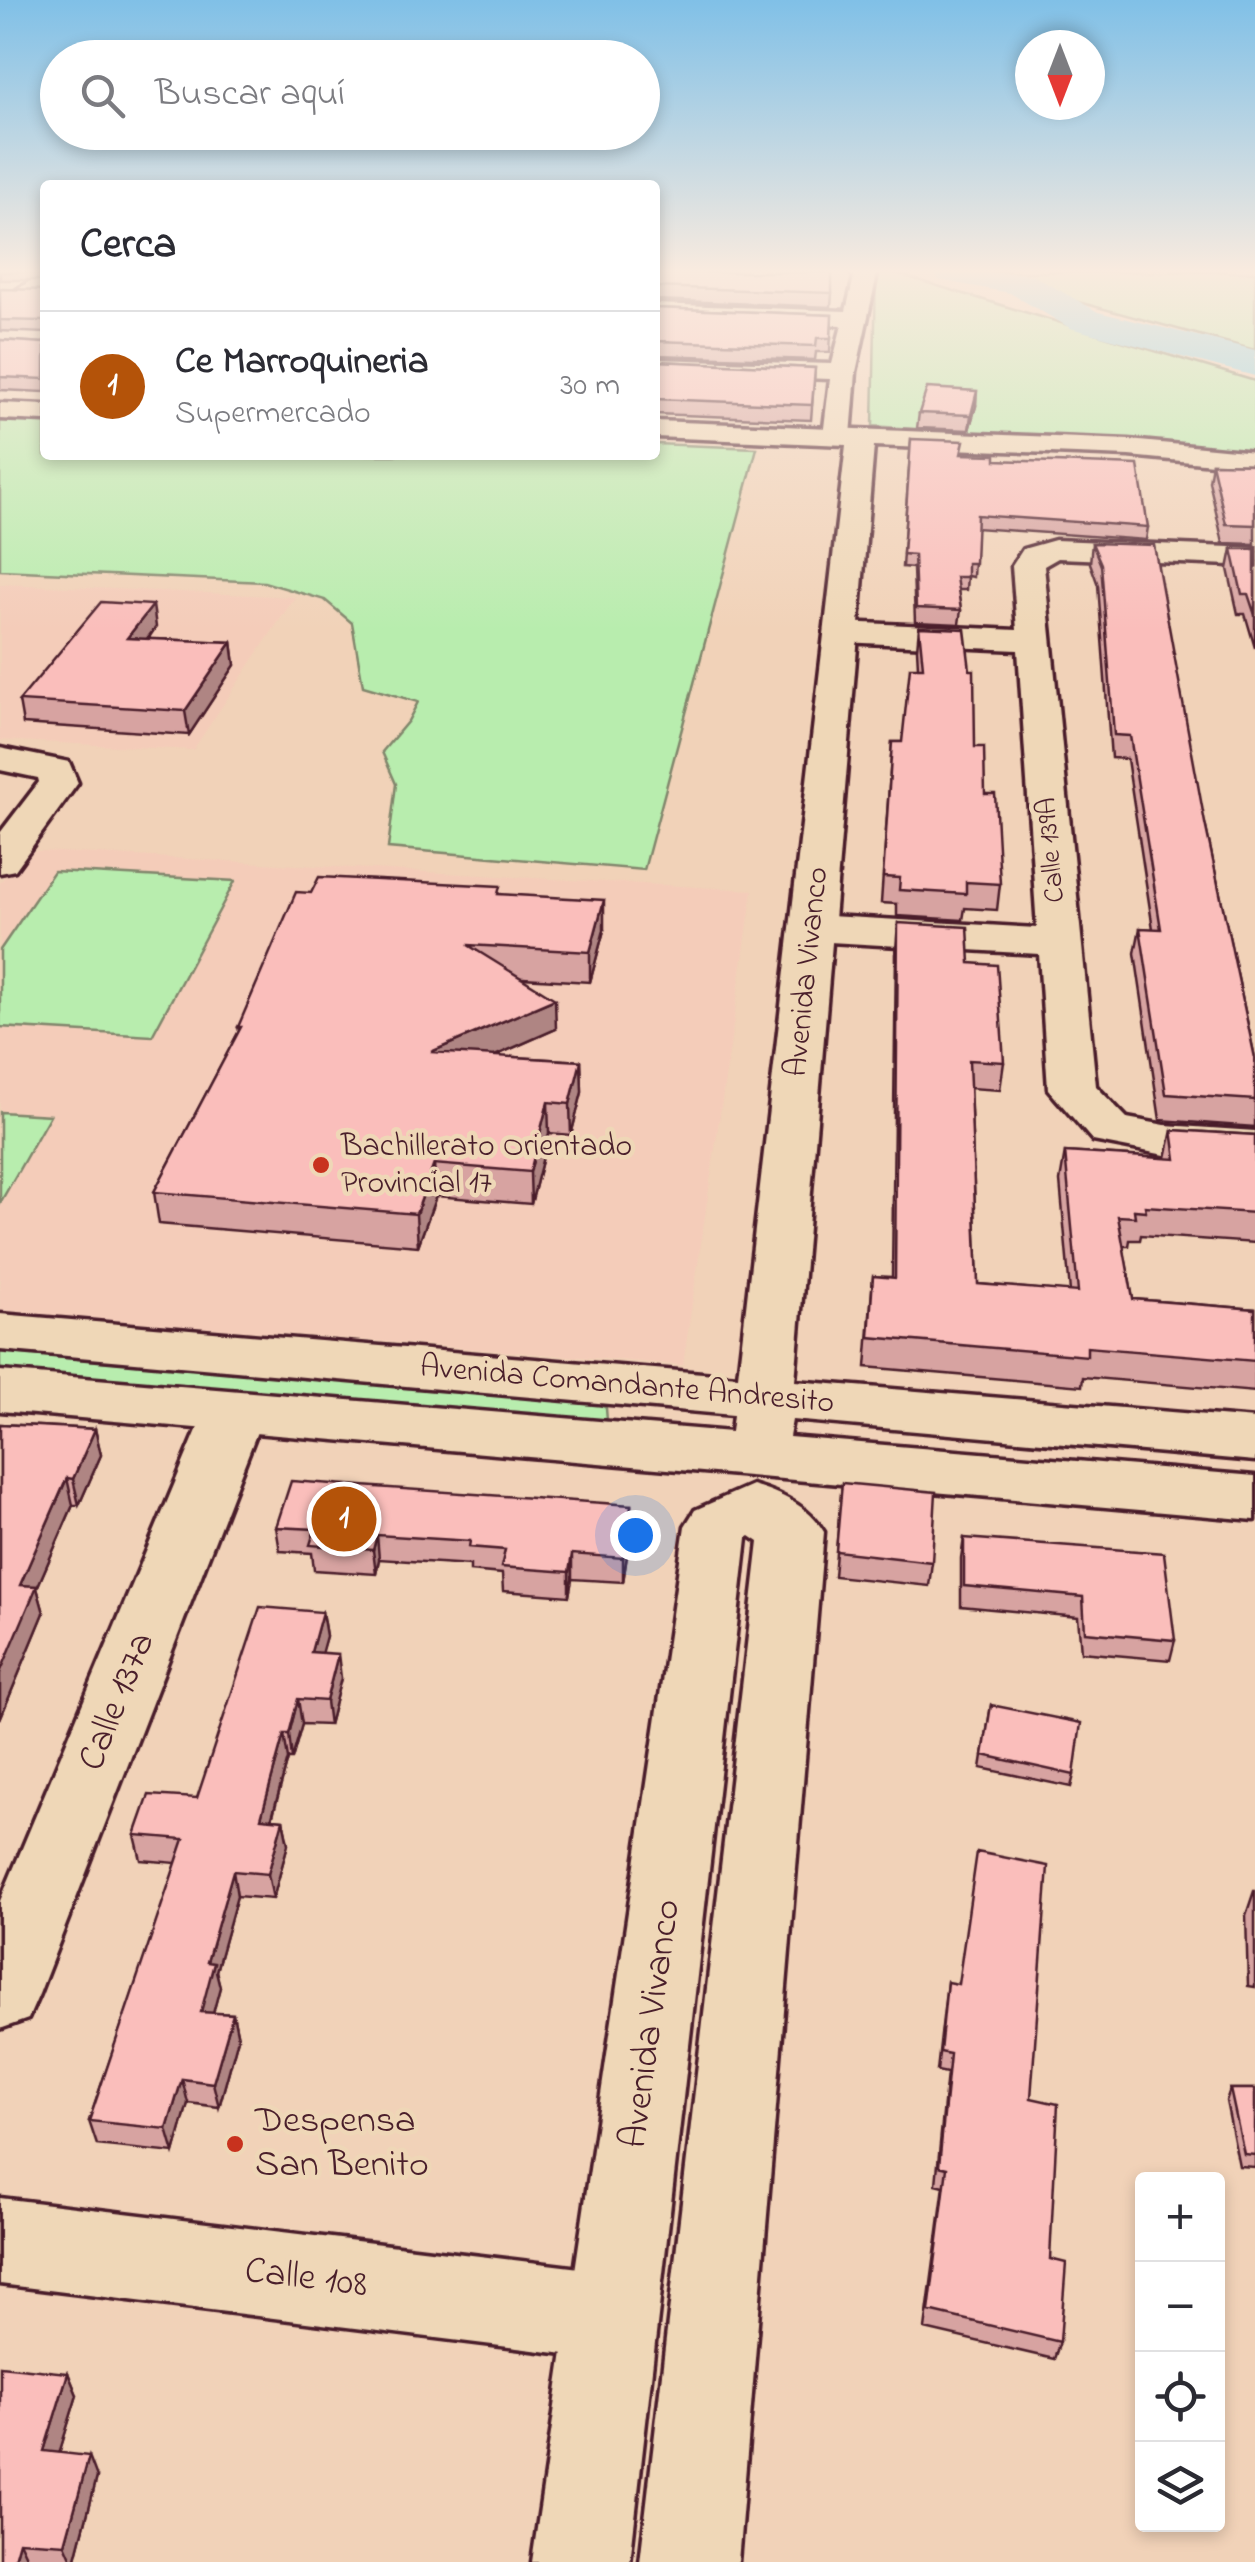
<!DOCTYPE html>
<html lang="es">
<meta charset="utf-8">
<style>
:root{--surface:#fff;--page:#f7f7f7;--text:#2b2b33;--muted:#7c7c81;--line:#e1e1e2;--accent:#b45309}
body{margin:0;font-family:"Indie Flower",sans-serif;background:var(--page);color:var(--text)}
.controls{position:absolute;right:30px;bottom:30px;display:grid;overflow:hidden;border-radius:10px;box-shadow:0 5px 15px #0003}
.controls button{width:90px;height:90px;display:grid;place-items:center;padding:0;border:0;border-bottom:2px solid var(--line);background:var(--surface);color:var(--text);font:50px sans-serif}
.compass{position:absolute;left:1015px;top:30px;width:90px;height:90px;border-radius:50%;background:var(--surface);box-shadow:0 5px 15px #0003;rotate:180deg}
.you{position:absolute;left:635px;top:1535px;width:35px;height:35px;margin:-25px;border:8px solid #fff;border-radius:50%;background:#1a73e8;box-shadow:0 0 0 15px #1a73e833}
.badge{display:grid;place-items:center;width:65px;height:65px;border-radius:50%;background:var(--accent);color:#fff;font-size:32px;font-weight:700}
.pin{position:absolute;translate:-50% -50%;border:5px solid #fff;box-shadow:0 2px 10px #0006}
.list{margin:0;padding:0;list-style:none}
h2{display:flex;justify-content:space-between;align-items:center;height:130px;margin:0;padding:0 40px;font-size:42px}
h2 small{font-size:32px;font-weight:400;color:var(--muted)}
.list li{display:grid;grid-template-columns:65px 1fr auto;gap:30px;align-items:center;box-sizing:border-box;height:150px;padding:0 40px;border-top:2px solid var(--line)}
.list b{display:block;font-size:38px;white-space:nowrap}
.list p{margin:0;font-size:32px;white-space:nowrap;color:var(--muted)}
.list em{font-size:32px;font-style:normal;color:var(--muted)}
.icon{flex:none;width:55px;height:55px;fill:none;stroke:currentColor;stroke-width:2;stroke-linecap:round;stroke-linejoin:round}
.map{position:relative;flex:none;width:1255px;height:2562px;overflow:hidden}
.search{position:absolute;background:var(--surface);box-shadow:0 5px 15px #0003;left:40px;top:40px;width:620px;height:110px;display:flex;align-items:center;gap:25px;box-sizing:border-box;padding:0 35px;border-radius:55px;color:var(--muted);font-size:38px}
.panel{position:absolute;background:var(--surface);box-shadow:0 5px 15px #0003;left:40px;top:180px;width:620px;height:280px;border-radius:10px}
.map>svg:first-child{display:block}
</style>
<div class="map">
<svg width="1255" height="2562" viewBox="0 0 1255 2562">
<rect width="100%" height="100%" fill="#f1d2b8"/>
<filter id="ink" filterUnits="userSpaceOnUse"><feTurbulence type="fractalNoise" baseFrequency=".01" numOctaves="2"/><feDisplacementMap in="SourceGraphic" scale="20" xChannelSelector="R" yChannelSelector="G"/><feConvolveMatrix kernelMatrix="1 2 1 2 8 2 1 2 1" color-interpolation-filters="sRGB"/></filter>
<g filter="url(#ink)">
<path fill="#f4ccb9" d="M0 584 295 597 193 750 0 740Z
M23 850 753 890 683 1365 0 1312V883Z"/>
<path fill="#b8edae" stroke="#81866c" stroke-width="2.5" d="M876 272H891L1255 381V454L873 426Z
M968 272H1255V350Z
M0 419 45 421V455H655V444L757 448 644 870 388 848 396 784 382 752 408 721 418 702 363 686 352 623 325 600 264 582 0 570Z
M54 871 235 881 152 1036 0 1027V950Z
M0 1112 50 1115 0 1203Z
M0 1352 598 1404 606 1408 607 1421 598 1425 0 1373Z"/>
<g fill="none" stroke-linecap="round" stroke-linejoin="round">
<path fill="#85d2e5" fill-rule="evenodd" d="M934 272 1021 273 1034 276 1098 312 1255 350V376L1070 328 1010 293 939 280Z"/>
<g stroke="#4a1f2b" stroke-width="7">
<path id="street" d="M12 272H37L0 297V280Z
M850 272 877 274 856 372 851 436 847 442 837 444 823 436 830 379 655 373V359L832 364 842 325 655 318V304L846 311 854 277Z
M1055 540 1255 548V566L1058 558 1044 566 1096 1086 1127 1118 1165 1125 1255 1131V1161L1165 1155 1093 1141 1048 1089 1039 954 812 941 797 937 790 928 797 919 812 915 1037 928 1018 650 842 642 830 639 825 632 830 625 842 622 1017 630 1012 566 1023 549Z
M0 748 69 762 78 783 15 870 0 873V833L39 782 38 778 0 770Z
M235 1391 256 1397 265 1411 39 1994 28 2019 0 2029V1901L205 1411 214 1397Z
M0 2198 613 2272 644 2285 657 2316 644 2347 613 2360 0 2284Z"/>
</g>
<g stroke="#4a1f2b" stroke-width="7">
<path id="secondary" d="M0 403 45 405V421L0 419Z
M655 421 1129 440 1255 452V468L1129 456 874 446 795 1381 1255 1419V1461L792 1420 789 1437 1255 1476V1520L0 1411V1371L731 1432 733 1415 0 1350V1314L738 1376 846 445 655 437Z
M752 1485C780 1493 809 1506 824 1532L738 2562H640L759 1542 750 1536 747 1538 630 2562H532L685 1526 695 1510Z"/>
</g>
<use href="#street" fill="#efd7b7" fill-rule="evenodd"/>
<use href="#secondary" fill="#efd7b7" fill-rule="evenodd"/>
</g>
<path fill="#d7a3a1" stroke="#4a1f2b" stroke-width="2.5" d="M0 272H45V280H0Z
M655 272 832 293 831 307 655 300Z
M45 288V333L0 331V289L43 290Z
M655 308 832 315 830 352H816L815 360 655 355Z
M0 340 43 343 45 341V392L0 390Z
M655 361 815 368 811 420 655 414Z
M976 406 969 430 917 428 919 413Z
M911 439 963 454 996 460 1148 527 1146 540 976 528 973 577 967 576 966 590H958L961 610 959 624 915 622 913 568 902 567Z
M1212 463 1255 464V544L1223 543 1209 481Z
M1092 543 1205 823 1255 1058V1127L1160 1120 1135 953 1140 928 1153 929 1127 759 1111 758 1098 585 1090 563Z
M1232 549H1255V648L1245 614H1238L1228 569Z
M156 627 148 639 232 642 235 665 189 735 23 724 19 701Z
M919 627 975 747 1000 884 997 910 965 908 963 920 897 916V904L881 903 892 742H902L918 667 917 649Z
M501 894 604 930 590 982 521 978 556 1029 495 1056 581 1061 582 1092 571 1135 549 1133 531 1204 436 1196 418 1246 159 1224 154 1192 239 1031 238 1027Z
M898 923 970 963 1004 1062 1000 1090 970 1088 978 1284 1070 1292 1060 1181 1065 1152 1166 1158 1172 1130 1255 1135V1243L1141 1235 1140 1240H1130L1129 1246H1123L1133 1299 1255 1309V1392L1083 1377 1082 1386 866 1367 873 1276 892 1277 896 950Z
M0 1424 95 1429 101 1455 79 1505H73L37 1588 44 1613 0 1719Z
M842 1483 932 1562 929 1586 834 1576Z
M631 1505V1529L623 1582 572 1579 569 1596 503 1591 502 1574 470 1571V1565L379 1559 376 1574 314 1570 312 1553 280 1551 276 1527Z
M964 1538 1175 1640 1170 1660 1081 1652 1078 1617 961 1606V1558Z
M322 1612 326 1636 321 1652 341 1678 329 1725 302 1724 292 1759H288L272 1819 283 1820 288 1844 273 1899 237 1896 216 1971 220 1987 213 2013 233 2014 238 2038 219 2107 188 2103 174 2153 97 2145 89 2121 177 1863 141 1860 135 1835 197 1798Z
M991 1705 1074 1775 1071 1787 981 1768Z
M1254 1891H1255V1987L1248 1986 1246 1915Z
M947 1982 1031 2098 1060 2342 1054 2359 925 2329 944 2186 936 2184 947 2073 937 2071Z
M1230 2089H1255V2167L1239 2166 1226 2101Z
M68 2373 77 2395 59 2453 97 2477 75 2562H0Z"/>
<path fill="#af8583" stroke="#4a1f2b" stroke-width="2.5" d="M977 391 976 406 969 430 971 415Z
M153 605 156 627 130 660 127 638Z
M232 642 235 665 189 735 185 711Z
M604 900V930L590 982V952Z
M555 999 556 1029 433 1083 431 1052Z
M581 1061 582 1092 571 1135 570 1104Z
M548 1102 549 1133 531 1204 530 1172Z
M434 1164 436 1196 418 1246 416 1214Z
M95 1429 101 1455 79 1505 73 1479Z
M67 1478 73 1505 37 1588 44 1613 0 1719V1673L20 1585Z
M631 1505V1529L623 1582V1558Z
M377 1535 379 1559 376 1574 373 1550Z
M572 1554V1579L569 1596V1572Z
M322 1612 326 1636 315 1676 311 1652Z
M338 1654 341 1678 329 1725 326 1701Z
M298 1699 302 1724 292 1759 289 1734Z
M284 1734 288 1759 265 1842 261 1818Z
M283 1820 288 1844 273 1899 268 1874Z
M233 1871 237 1896 216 1971 220 1987 207 2036 201 2012 207 1962Z
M233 2014 238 2038 219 2107 213 2083Z
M182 2079 188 2103 174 2153 167 2129Z
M68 2373 77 2395 53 2473 44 2451Z
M89 2456 97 2477 75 2562H73L65 2544Z
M19 2541 29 2562H13Z"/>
<path fill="#fabebb" stroke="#4a1f2b" stroke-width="2.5" d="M655 272H832V293L655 287Z
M45 288V323L43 321 0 320V289L43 290Z
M655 308 832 315 831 338H817L816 346 655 341Z
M0 340 43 343 45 341V379L0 377Z
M655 361 815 368 812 405 655 399Z
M927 388 977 391 971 415 919 413Z
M911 439 964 441 961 454 996 455V460L1138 465 1148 527 977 515 975 563H967V577H956L961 610 916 608 914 555 903 554Z
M1212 463 1255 464V525L1226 524Z
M1092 543 1154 545 1205 823 1255 1058V1100L1166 1094 1140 928 1161 929 1130 736 1114 735 1101 564Z
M1232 549H1255V615L1248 594H1242Z
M101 602 153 605 127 638 232 642 185 711 19 701Z
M919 627 965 629 970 670H974L975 747H984L985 794H995L1000 884 966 882V894L899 890 900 878 883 877 892 742H902L910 667H923Z
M319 877 500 886 498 894 604 900 590 952 468 945 555 999 431 1052 581 1061 570 1104 548 1102 530 1172 434 1164 416 1214 154 1192 241 1027H238L296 892 311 893Z
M898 923 968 927 970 963 997 965 1004 1062 969 1060 978 1284 1078 1292 1065 1152 1176 1159 1172 1130 1255 1135V1213L1145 1206 1146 1211 1134 1210 1135 1217 1118 1216 1133 1299 1255 1309V1361L1087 1347V1356L869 1337 873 1276 895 1278Z
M0 1424 95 1429 73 1479 67 1478 20 1585 37 1586 0 1673Z
M291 1481 631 1505 623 1558 572 1554 569 1572 501 1567 505 1550 469 1547 470 1541 377 1535 373 1550 310 1545 315 1529 276 1527Z
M842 1483 936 1492 932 1562 836 1551Z
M964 1538 1164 1553 1175 1640 1085 1632 1083 1597 964 1586Z
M260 1607 322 1612 311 1652 338 1654 326 1701 298 1699 289 1734H284L261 1818 283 1820 268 1874 233 1871 207 1962 214 1963 201 2012 233 2014 213 2083 182 2079 167 2129 89 2121 184 1839 135 1835 149 1795 197 1798Z
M991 1705 1081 1723 1074 1775 983 1755Z
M977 1852 1048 1866 1031 2098 1058 2104 1050 2259 1066 2263 1060 2342 929 2311 947 2168 939 2166 950 2054 940 2052 947 1982 958 1984Z
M1230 2089H1255V2155L1244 2154Z
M0 2366 68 2373 44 2451 89 2456 65 2544 19 2541 13 2562H0Z"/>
</g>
<linearGradient id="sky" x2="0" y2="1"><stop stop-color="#80c0e7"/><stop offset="0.43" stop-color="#f9ebdf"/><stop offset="1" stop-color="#f9ebdf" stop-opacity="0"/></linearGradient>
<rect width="1255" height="630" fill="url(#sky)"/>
<g fill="#c8321e" stroke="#efd7b7" stroke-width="4">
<circle cx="321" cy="1165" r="10"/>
<circle cx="235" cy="2144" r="10"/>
</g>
<g text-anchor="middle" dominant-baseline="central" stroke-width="9" stroke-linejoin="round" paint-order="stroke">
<g font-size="28" fill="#4a1f2b" stroke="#efd7b7">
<text transform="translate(1052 850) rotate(-95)">Calle 139A</text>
</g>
<g font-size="32" fill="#4a1f2b" stroke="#efd7b7">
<text transform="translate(808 972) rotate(-84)">Avenida Vivanco</text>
<text transform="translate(627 1386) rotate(5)">Avenida Comandante Andresito</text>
</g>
<g font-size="32" fill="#4a1f2b" stroke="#efd7b7" text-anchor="start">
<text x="341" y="1147">Bachillerato Orientado<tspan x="341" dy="37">Provincial 17</tspan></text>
</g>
<g font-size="38" fill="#4a1f2b" stroke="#efd7b7">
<text transform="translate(118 1702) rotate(-68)">Calle 137a</text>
<text transform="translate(652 2024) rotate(-82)">Avenida Vivanco</text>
<text transform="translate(306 2279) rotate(7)">Calle 108</text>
</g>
<g font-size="38" fill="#4a1f2b" stroke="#efd7b7" text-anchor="start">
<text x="255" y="2122">Despensa<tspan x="255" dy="44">San Benito</tspan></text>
</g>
</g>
</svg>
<div class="controls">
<button>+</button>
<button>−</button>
<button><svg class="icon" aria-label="locate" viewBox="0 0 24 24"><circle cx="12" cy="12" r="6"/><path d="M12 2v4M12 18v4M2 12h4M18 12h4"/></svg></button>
<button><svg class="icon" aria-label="layers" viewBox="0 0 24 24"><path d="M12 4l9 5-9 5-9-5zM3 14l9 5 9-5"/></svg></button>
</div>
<svg class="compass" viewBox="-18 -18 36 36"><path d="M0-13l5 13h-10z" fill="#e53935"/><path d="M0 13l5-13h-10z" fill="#7c7c81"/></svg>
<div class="you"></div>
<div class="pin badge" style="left:344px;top:1519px">1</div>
<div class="search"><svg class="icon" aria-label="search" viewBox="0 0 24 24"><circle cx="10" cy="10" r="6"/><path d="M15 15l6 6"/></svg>Buscar aquí</div>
<section class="panel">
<h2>Cerca<small></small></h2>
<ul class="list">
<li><span class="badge">1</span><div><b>Ce Marroquineria</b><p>Supermercado</p></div><em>30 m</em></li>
</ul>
</section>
</div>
